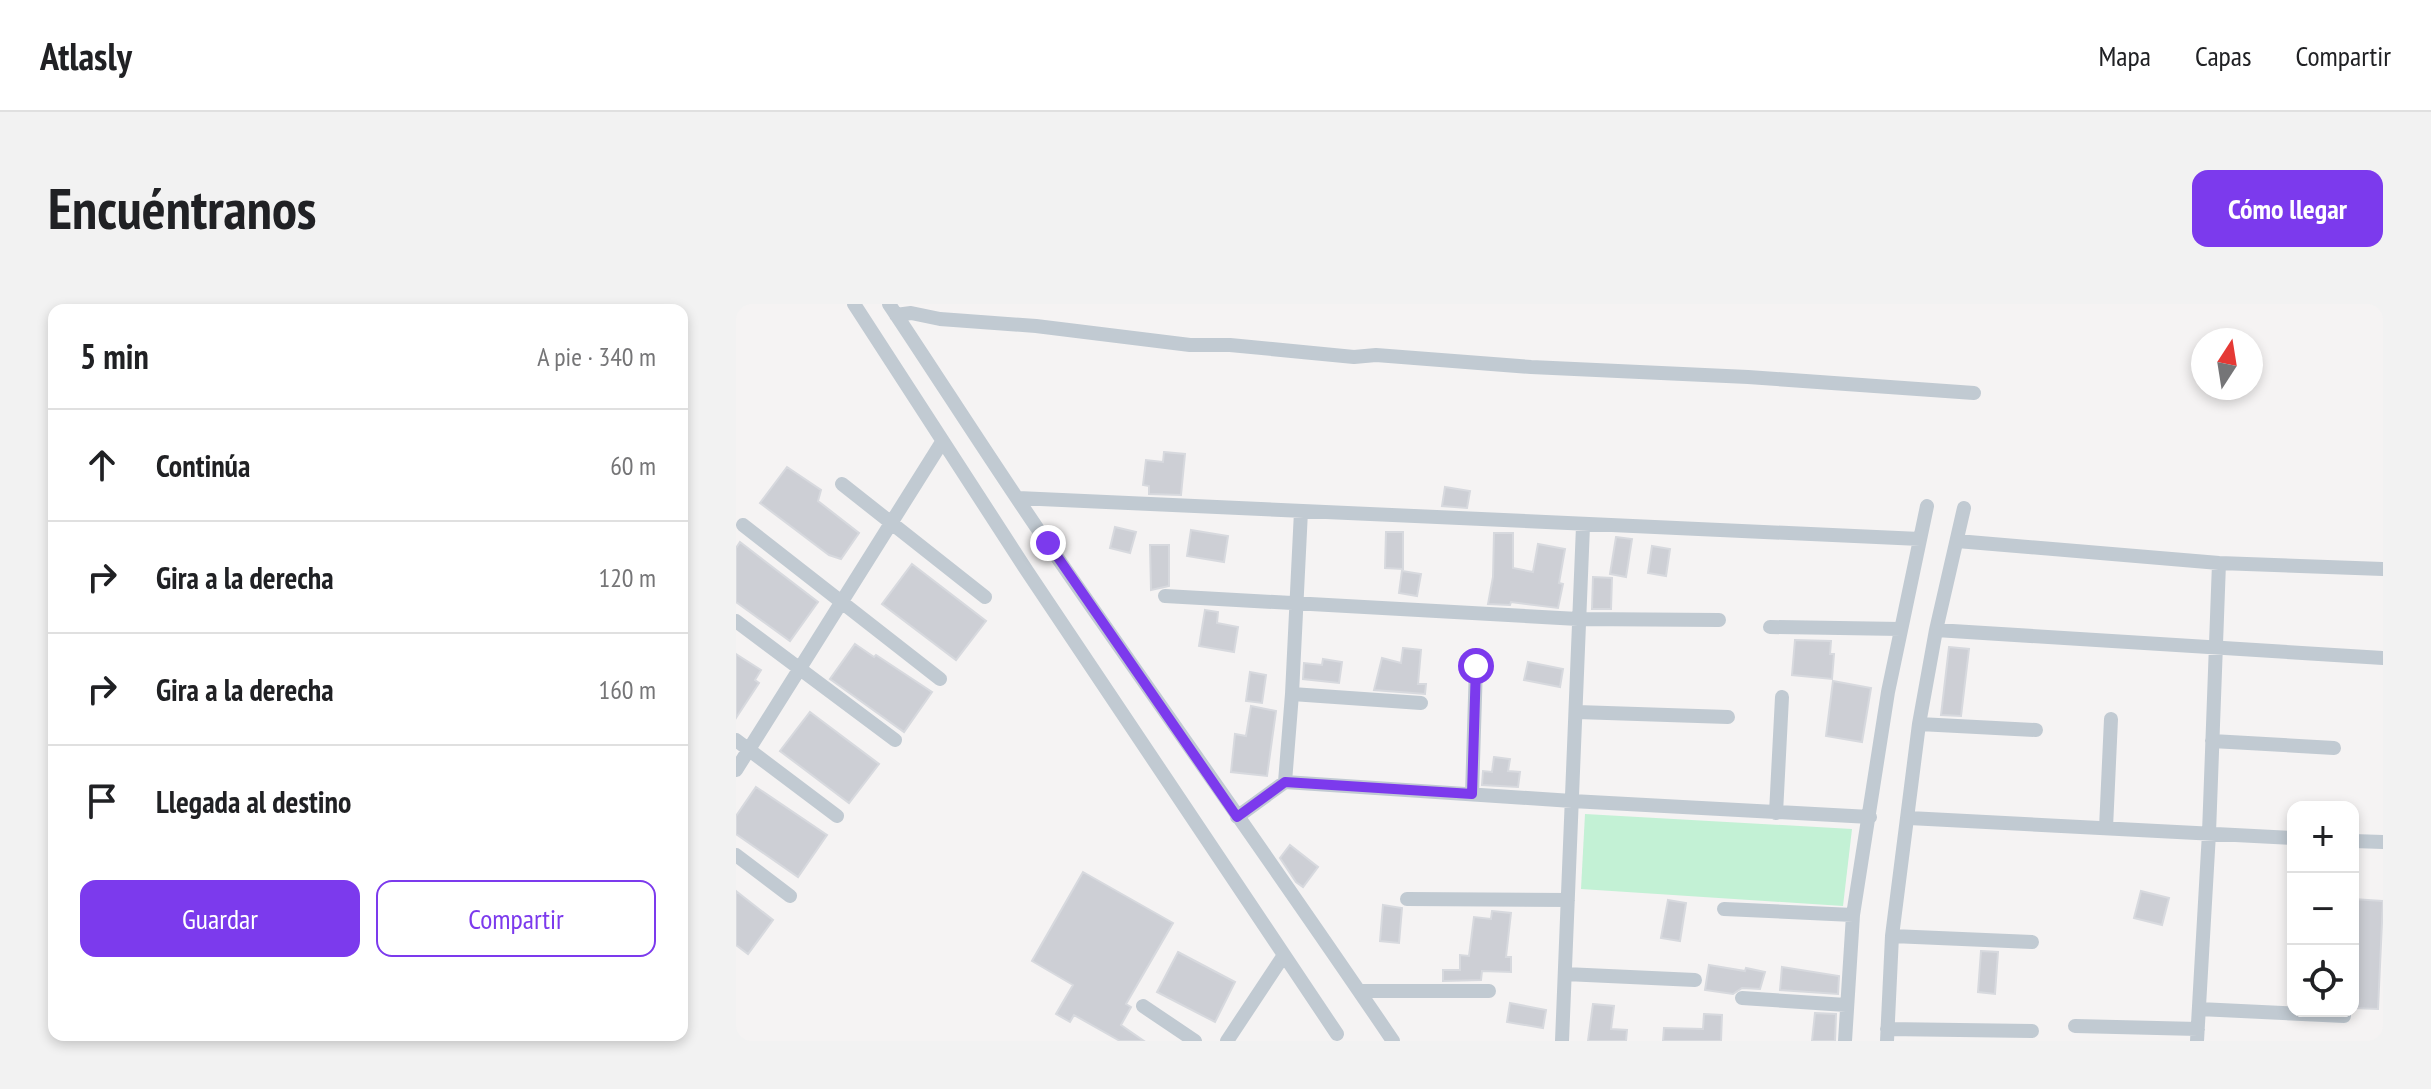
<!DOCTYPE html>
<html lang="es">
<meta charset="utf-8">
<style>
:root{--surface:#fff;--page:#f2f2f2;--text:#202124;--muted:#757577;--line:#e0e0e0;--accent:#7c3aed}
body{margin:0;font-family:"PT Sans Narrow",sans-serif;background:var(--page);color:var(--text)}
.controls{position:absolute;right:24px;bottom:24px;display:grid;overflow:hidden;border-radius:16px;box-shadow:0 4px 12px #0003}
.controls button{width:72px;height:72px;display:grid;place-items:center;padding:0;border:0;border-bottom:2px solid var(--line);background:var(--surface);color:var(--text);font:40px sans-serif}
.compass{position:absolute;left:1455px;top:24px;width:72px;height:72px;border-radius:50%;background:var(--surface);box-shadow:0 4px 12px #0003;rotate:12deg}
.stop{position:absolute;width:24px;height:24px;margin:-18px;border:6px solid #7c3aed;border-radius:50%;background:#fff}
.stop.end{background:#7c3aed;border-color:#fff;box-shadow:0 2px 8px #0008}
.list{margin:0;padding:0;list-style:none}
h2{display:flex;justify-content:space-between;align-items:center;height:104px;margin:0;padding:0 32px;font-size:34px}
h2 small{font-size:26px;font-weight:400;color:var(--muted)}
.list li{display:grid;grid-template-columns:52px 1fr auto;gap:24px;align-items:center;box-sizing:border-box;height:112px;padding:0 32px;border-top:2px solid var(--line)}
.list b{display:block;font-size:30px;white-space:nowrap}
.list em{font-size:26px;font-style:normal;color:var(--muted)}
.actions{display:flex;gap:16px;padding:24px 32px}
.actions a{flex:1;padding:18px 0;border:2px solid var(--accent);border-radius:16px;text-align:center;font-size:28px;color:var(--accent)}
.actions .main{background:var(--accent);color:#fff}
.icon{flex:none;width:44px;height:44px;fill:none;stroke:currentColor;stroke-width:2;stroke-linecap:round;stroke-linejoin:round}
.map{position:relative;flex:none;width:1647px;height:737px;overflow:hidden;border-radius:16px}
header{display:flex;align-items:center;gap:48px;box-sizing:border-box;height:112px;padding:0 40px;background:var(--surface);border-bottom:2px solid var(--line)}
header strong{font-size:38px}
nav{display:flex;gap:44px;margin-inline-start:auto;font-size:28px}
.intro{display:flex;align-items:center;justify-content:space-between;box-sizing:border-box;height:192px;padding:0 48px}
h1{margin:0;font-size:56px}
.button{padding:20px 36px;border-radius:16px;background:var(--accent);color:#fff;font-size:28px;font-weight:700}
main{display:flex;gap:48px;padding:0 48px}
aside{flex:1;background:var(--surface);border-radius:16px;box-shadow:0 4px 12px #0003}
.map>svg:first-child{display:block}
</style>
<header>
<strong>Atlasly</strong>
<nav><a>Mapa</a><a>Capas</a><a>Compartir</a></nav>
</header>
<div class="intro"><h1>Encuéntranos</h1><a class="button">Cómo llegar</a></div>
<main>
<aside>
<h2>5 min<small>A pie · 340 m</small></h2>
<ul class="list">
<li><svg class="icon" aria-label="ahead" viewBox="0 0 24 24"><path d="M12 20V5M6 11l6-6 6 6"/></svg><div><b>Continúa</b></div><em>60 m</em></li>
<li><svg class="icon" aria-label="right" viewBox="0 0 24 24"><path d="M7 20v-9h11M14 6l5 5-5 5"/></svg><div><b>Gira a la derecha</b></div><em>120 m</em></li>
<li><svg class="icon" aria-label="right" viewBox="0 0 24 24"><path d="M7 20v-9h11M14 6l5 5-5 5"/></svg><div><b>Gira a la derecha</b></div><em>160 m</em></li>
<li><svg class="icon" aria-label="arrive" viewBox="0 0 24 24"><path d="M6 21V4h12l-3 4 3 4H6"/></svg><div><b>Llegada al destino</b></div></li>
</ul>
<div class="actions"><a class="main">Guardar</a><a>Compartir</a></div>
</aside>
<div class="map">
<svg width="1647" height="737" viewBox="0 0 1647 737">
<rect width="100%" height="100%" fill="#f5f3f3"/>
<path fill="#c3f1d5" d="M849 510 1116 525 1107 602 845 585Z"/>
<path fill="#cdcfd5" stroke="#d7d9de" stroke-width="2" d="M428 148 449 150 445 191 413 190V182L407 181 410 156 427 158Z
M51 163 85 186 82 197 123 229 105 255 93 251 24 199Z
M709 183 734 187 731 204 706 202Z
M379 223 400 228 394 249 374 244Z
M455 226 492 232 488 258 451 252Z
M650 228H667V265L649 264Z
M758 229H777V264L797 268 802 240 829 245 823 279 827 280 822 304 775 298 774 301 752 300 757 273Z
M880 233 896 235 890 273 874 270Z
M4 238 82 298 54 337 0 298V244Z
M414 241H433V282L415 286Z
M916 242 934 245 930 272 912 269Z
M176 260 250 317 220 356 146 300Z
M666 267 685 270 681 292 663 289Z
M857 273 876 274 875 305H856Z
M469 306 482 308 481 319 502 323 498 348 463 342Z
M1059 336 1095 337 1094 350H1098L1096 375 1056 371Z
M119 340 138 353 140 351 196 388 168 428 94 375Z
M1213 343 1233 345 1225 412 1205 411Z
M667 344 685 346 682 380H690L689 390 638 386 646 354 665 359Z
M0 350 25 366 19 376 23 379 0 414Z
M587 355 606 358 603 379 567 375 568 359 586 361Z
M792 358 827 365 824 383 788 376Z
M514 368 530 371 526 399 510 397Z
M1097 377 1135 384 1126 438 1090 432Z
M515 402 540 407 531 472 495 468 499 430 510 432Z
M74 408 143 460 113 499 44 447Z
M758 453 774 455 772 467 784 468 782 483 746 481 747 467 756 468Z
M20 483 91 531 62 573 0 530V512Z
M554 541 582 563 567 583 560 578 544 554Z
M347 568 437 619 390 700 395 703 385 721 408 737H384L338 711 334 718 320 710 337 681 296 657Z
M0 587 37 616 12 650 0 641Z
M1405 587 1433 594 1426 621 1398 614Z
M1617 595 1647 597 1642 705 1617 704Z
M932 596 950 599 944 637 925 634Z
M647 601 666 604 663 639 644 637Z
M756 607 775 609 770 653H775V668L746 667 745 676 707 677V666H724V651L733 652 738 613 755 615Z
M1245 647 1262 648 1259 690 1242 688Z
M442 648 499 678 479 718 421 688Z
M973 661 1009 667 1010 664 1029 668 1024 685 1006 684 997 690 969 686Z
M1046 663 1103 672 1102 690 1044 686Z
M774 699 810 706 807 724 771 718Z
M857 700 878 702 875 725 891 726 890 737H852Z
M1079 709 1100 710 1099 737H1076Z
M968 710 986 711 985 737H927L928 724 967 725Z"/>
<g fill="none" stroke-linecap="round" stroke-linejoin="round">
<path stroke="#c1cad2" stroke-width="14" d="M118 0 291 267 601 730
M153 0C207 81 259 163 314 243 428 408 545 571 657 737
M160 11 175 9 204 15 300 22 454 41H494L618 53 640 51 795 63 1012 73 1238 89
M106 180 249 293
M282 194 1184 235
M7 221 204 375
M1221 237 1483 259 1647 265
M429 292 842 315 983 316
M0 317 159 436
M1034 323 1165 325
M1200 326 1647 354
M556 390 685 399
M841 408 992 413
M1183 420 1300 426
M0 436 101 512
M1476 437 1598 444
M0 466 206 138
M549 478 556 390 565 207
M736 490 740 362
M1040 509 1046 393
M501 513 549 478 836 497 1134 513
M1173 514 1557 534
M1370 524 1375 415
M1617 537 1647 538
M0 551 54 592
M671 595 832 596
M988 605 1117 611
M1156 632 1296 638
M829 670 959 676
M623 687H753
M1006 694 1110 701
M407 702 459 737
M1463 705 1608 712
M1339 722 1462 725
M1151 725 1296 727
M491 737 548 651
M826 737 847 222
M1109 737 1117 611 1152 388 1191 202
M1151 737 1156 632 1183 420 1200 326 1228 204
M1461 737 1473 529 1483 259"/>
</g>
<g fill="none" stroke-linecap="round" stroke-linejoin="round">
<path stroke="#7c3aed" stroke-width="10" d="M312 239 501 513 549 478 736 490 740 362"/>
</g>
</svg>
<div class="controls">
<button>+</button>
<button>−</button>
<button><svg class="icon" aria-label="locate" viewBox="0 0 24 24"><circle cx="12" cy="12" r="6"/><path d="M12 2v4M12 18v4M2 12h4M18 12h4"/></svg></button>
</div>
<svg class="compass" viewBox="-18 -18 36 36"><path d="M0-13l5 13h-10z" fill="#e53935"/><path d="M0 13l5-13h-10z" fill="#757577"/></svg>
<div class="stop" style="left:740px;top:362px"></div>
<div class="stop end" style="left:312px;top:239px"></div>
</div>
</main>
